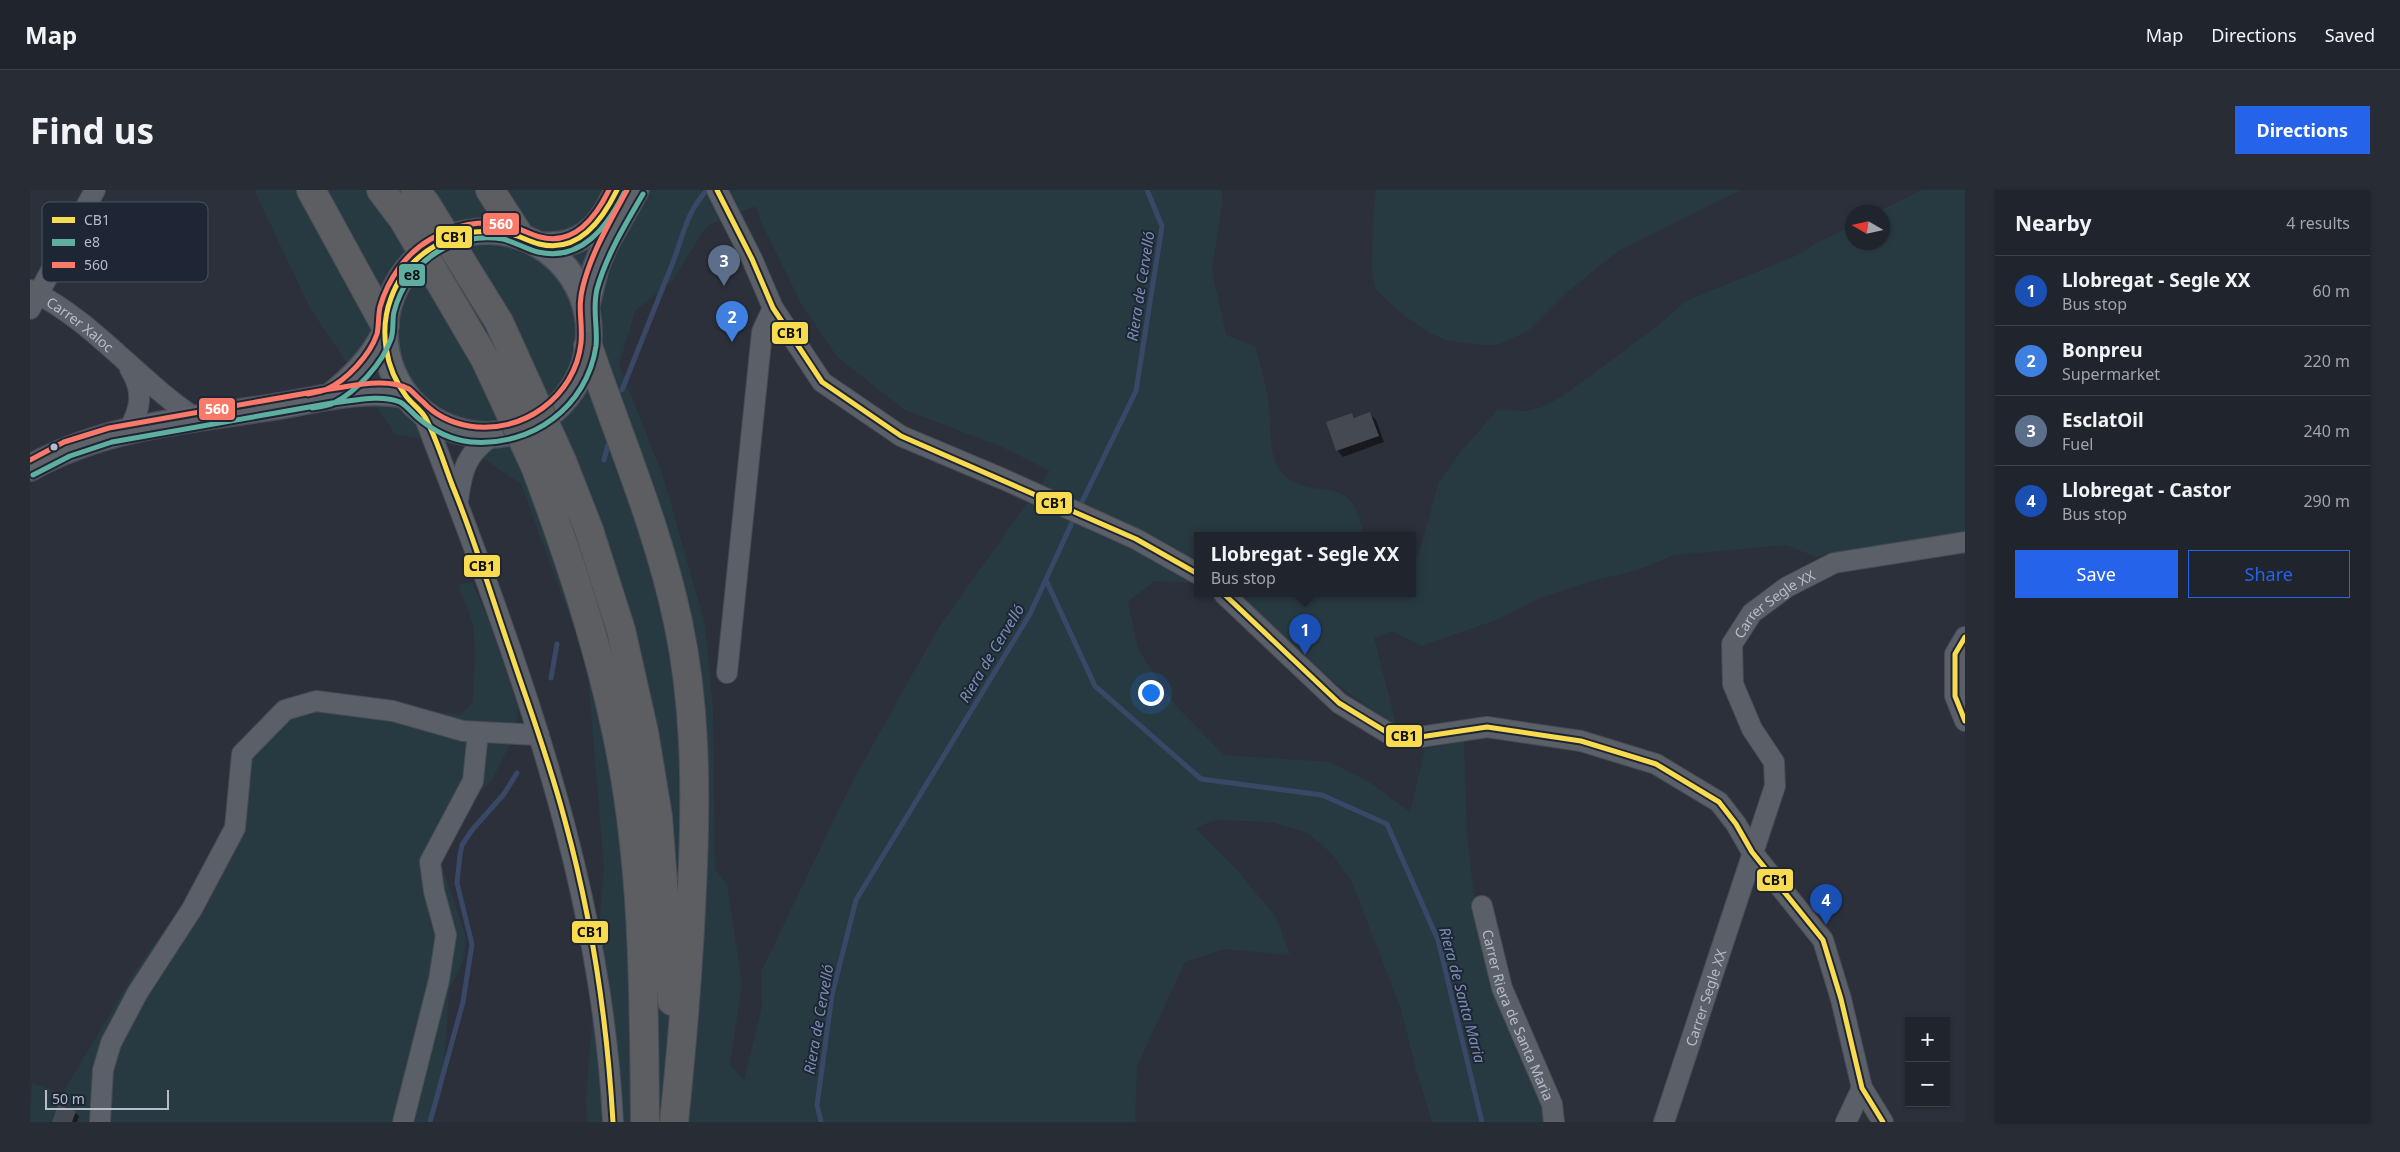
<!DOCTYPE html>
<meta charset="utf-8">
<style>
:root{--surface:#20242c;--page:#282c34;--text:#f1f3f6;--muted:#a2a4a9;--line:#3d4148;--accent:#2563eb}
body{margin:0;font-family:"Noto Sans",sans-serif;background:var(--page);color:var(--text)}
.controls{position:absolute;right:15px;bottom:15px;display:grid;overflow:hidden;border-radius:0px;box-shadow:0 1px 4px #0004}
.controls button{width:45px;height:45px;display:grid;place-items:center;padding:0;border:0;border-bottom:1px solid var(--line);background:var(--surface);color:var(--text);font:25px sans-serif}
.compass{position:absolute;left:1815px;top:15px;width:45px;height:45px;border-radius:50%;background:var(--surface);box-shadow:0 1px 4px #0004;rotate:279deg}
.scale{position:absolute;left:15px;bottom:12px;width:124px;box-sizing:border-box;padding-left:5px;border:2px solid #b5bccb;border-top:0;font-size:14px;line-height:18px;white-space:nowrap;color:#b5bccb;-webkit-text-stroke:4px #1e2636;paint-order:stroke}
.you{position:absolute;left:1120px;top:502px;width:18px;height:18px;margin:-12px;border:4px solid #fff;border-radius:50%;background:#1a73e8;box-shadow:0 0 0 8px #1a73e833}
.badge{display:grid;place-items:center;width:32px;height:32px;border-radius:50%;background:var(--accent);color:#fff;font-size:16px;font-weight:700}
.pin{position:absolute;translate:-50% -41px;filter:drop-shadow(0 1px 2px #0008)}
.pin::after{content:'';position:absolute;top:26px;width:18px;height:15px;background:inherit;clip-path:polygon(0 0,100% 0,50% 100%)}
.popup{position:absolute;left:1164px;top:342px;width:222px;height:65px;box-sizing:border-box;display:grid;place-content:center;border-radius:0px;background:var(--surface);filter:drop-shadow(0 1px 4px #0005);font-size:16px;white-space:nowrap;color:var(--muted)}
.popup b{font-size:19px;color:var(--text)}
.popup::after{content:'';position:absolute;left:50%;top:100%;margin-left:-10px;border:10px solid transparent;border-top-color:var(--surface)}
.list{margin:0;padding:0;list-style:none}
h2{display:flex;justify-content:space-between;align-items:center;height:65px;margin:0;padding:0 20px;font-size:21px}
h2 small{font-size:16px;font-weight:400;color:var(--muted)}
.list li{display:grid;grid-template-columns:32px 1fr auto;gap:15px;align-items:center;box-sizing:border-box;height:70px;padding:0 20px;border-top:1px solid var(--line)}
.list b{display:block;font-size:19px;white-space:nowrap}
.list p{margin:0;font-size:16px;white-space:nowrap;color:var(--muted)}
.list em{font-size:16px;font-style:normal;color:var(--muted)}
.actions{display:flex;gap:10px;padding:15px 20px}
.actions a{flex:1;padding:11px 0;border:1px solid var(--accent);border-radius:0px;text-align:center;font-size:18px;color:var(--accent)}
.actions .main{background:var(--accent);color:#fff}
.map{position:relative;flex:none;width:1935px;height:932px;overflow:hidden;border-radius:0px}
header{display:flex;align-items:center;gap:30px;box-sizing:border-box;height:70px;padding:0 25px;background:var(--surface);border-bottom:1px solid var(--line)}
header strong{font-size:24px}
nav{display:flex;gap:28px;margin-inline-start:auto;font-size:18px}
.intro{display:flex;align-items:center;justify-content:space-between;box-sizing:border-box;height:120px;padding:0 30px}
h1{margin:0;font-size:35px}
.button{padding:12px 22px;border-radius:0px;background:var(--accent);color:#fff;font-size:18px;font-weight:700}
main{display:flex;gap:30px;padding:0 30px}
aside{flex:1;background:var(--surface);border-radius:0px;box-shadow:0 1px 4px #0004}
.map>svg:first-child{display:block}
</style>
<header>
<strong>Map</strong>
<nav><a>Map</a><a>Directions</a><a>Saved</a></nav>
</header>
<div class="intro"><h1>Find us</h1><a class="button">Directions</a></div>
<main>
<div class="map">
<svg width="1935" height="932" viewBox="0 0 1935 932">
<rect width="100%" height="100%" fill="#2b303b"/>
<path fill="#283a41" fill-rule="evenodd" d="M224 0H1192V13L1182 80 1196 145 1225 156C1230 173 1235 191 1238 208 1242 231 1236 268 1254 285 1284 314 1324 277 1333 346H1168L1167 393 1124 391 1098 412 1108 459 1145 515 1194 565 1299 572 1339 592 1380 622 1395 559 1434 551 1437 647 1444 705 1461 792 1516 913 1517 932H1402L1386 880 1371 819 1321 690 1302 664 1278 643 1241 632 1187 630 1174 634 1166 639 1206 679 1246 727 1260 765 1194 759 1155 772 1107 876 1105 932H557L556 909 574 678 557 474 491 294 436 257 365 244 281 120ZM726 16 731 32 772 115 808 168 875 220 972 257 1020 281 909 437 821 594 731 782 732 817 714 890 700 875 712 794 697 694 685 680 683 519 675 434 633 286 589 175 605 121 643 90 672 43 679 35Z
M1346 0H1711L1590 60 1537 102 1498 141 1466 155H1449L1416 150 1401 144 1372 124 1346 100 1342 82 1343 29Z
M1892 0H1935V348L1857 356 1786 367 1756 355 1644 365 1608 380 1558 392 1510 408 1469 429 1391 456 1362 441 1344 448 1367 538 1307 494 1202 404H1382L1383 369 1389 363 1409 292 1432 260 1467 220 1498 221 1515 216 1534 205 1625 138 1656 111 1770 64 1786 53 1822 36V52H1852V22H1847Z
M442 392 459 432 488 517 485 544 462 590 437 615 410 670 436 747 433 771 419 801 412 904 402 932H0L2 893 32 904 106 780 148 720 195 634 200 567 246 515 280 501 430 525 443 512 445 463 443 434 428 395Z"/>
<path fill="#0007" d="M1322 224 1326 229 1340 224 1346 230 1354 252 1313 267 1307 260Z
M45 923 49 926 47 932H23Z"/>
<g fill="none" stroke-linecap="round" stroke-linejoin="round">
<path stroke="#394866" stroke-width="5" d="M592 200C609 157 626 115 643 72 654 44 656 23 677 0
M574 270 578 255
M1049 318 1106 201 1132 36 1117 0
M1016 390 1065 496 1171 589 1292 605 1357 634 1408 750 1452 932
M521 488 527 454
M400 932 433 812 442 754 427 693 430 665 432 655 442 640 474 604 487 583
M791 932 787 915 802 805 826 710 1000 424 1045 326"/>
</g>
<path fill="#444952" d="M1340 222 1349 246 1306 261 1296 232 1322 223 1324 228Z
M28 915 46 921 42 932H22Z"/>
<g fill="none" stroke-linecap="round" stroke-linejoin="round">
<g stroke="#474b54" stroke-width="22">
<g id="minor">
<path d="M687 0 722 69 743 118 792 192 871 246 973 289 1106 349 1168 384"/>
<path id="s1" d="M0 100C63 130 108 191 167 229"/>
<path d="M0 119 65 0"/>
<path d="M393 223C481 453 571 684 583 932"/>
<path d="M98 241C111 219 114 201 100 179"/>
<path d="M428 310C432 280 436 264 462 246"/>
<path d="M1194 404 1309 513 1363 546 1390 547 1457 537 1551 551 1626 574 1689 612 1706 634 1722 662 1793 750 1811 809 1832 898 1853 932"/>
<path d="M1935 447 1925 464V506L1935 531"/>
<path d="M697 483 732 142 743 118"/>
<path id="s2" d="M1452 716 1472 798 1522 914 1524 932"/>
<path d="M70 932 73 880 81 853 108 802 162 719 205 638 212 564 255 520 286 511 363 521 433 541 509 545"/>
<path d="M373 932 409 790 416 745 404 701 400 672 443 591 448 542"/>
<path id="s3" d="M1634 932 1745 596 1744 572 1722 539 1703 494 1702 454 1722 423 1757 397 1804 373 1935 352"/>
<path d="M1816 932 1832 898"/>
</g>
</g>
<g stroke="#494d57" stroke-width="28">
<path id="major" d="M355 143a102 102 0 1 1 204 0a102 102 0 1 1-204 0Z
M511 55C549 58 570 39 585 5
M556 118 566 77 575 55 606 0
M301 206C325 186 339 172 354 145
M0 278C74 236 160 230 243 217 287 210 331 197 375 205"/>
</g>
<g stroke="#484c56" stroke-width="30">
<path id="highway" d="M281 0 355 135
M351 0 373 29
M385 0 396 14
M460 0 489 45
M558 156C589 248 628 337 648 432 665 511 666 593 663 674 660 760 653 846 644 932
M532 271 559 340 591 440 614 542 628 627 642 811
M505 276C538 363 567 450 586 540 614 668 614 802 615 932"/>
</g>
<use href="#minor" stroke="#5b5f68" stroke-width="20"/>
<use href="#major" stroke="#5e6269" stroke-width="25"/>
<use href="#highway" stroke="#5c5e62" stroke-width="28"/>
<g stroke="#484c56" stroke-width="30" stroke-linecap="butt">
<path id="highway-bridge" d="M396 14 469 132 532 271
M373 29 455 169 505 276"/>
</g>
<use href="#highway-bridge" stroke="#5c5e62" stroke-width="28"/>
<g stroke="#1e2636" stroke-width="9">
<path id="bus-1" d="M687 0 722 69 743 118 792 192 871 246 1106 349 1168 384
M1194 404 1309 513 1363 546 1390 547 1457 537 1551 551 1626 574 1689 612 1706 634 1722 662 1793 750 1811 809 1832 898 1853 932
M1935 447 1925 464V506L1935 531
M583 932C577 830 562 729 535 631 520 573 499 517 480 460 462 408 446 354 425 302 415 278 408 251 395 227 390 219 382 214 376 206 355 178 349 140 361 108 378 61 429 34 477 43 488 45 498 51 509 54 548 64 572 31 587 0"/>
</g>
<g stroke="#1e2636" stroke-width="9">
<path id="bus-2" d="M282 218C289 217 297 216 304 213 327 201 352 174 361 149 364 140 362 131 364 122 370 98 386 75 407 62 426 50 450 45 473 49 485 52 496 59 508 62 551 72 577 37 594 3
M3 285 40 266 82 252 302 213C323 211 350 204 370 212 376 215 381 222 387 227 402 240 421 250 441 252 502 257 557 217 566 156 568 136 562 120 567 99 577 64 595 35 613 4"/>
</g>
<g stroke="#1e2636" stroke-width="9">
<path id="bus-3" d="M278 204C284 202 291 202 297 199 317 190 340 165 347 144 349 135 348 126 350 117 358 89 376 63 401 49 424 35 452 29 478 35 489 38 499 44 510 47 544 56 566 27 579 0
M0 270 34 252 79 238 300 199C323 196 357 187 379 199 384 203 388 208 393 212 405 225 422 233 439 236 492 245 545 207 551 153 553 132 547 118 553 96 562 61 580 32 597 0"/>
</g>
<use href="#bus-1" stroke="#f9db4f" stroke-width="5"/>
<use href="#bus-2" stroke="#5fafa1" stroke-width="5"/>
<use href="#bus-3" stroke="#fa7969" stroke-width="5"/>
</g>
<circle fill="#b5bccb" stroke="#1e2636" stroke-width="2" cx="24" cy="257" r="4.5"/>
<g text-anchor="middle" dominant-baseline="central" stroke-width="4" stroke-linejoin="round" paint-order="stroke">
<g font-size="14" fill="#b5bccb" stroke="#1e2636">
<text stroke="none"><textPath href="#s1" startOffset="61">Carrer Xaloc</textPath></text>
<text stroke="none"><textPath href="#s3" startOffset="566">Carrer Segle XX</textPath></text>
<text stroke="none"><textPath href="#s3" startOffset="131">Carrer Segle XX</textPath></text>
<text stroke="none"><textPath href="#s2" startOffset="115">Carrer Riera de Santa Maria</textPath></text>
</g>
<g font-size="15" font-style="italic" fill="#7c8fb3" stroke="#1e2636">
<text transform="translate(1110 96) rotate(-81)">Riera de Cervelló</text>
<text transform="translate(961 463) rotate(-59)">Riera de Cervelló</text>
<text transform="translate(1433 805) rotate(75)">Riera de Santa Maria</text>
<text transform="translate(788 829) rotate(-80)">Riera de Cervelló</text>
</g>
</g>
<rect x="12" y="12" width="166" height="80" rx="8" fill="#1e2636" stroke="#4b5363" stroke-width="1"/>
<rect x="22" y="27" width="23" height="6" fill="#f9db4f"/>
<rect x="22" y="49" width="23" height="7" fill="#5fafa1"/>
<rect x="22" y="72" width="23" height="6" fill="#fa7969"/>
<g font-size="14" fill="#b5bccb">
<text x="54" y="35">CB1</text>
<text x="54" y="57">e8</text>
<text x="54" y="80">560</text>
</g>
<g stroke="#1e2636" stroke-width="2">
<rect x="452" y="22" width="38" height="24" rx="5" fill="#fa7969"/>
<rect x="405" y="35" width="38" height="24" rx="5" fill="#f9db4f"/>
<rect x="368" y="73" width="28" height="24" rx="5" fill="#5fafa1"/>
<rect x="741" y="131" width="38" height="24" rx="5" fill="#f9db4f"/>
<rect x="168" y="207" width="38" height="24" rx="5" fill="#fa7969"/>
<rect x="1005" y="301" width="38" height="24" rx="5" fill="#f9db4f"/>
<rect x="433" y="364" width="38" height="24" rx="5" fill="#f9db4f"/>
<rect x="1355" y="534" width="38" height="24" rx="5" fill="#f9db4f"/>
<rect x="1726" y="678" width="38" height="24" rx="5" fill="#f9db4f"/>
<rect x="541" y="730" width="38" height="24" rx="5" fill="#f9db4f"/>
</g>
<g font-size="14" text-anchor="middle" font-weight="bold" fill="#fff">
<text x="471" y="39">560</text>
<text x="187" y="224">560</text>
</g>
<g font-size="14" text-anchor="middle" font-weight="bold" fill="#111">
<text x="424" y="52">CB1</text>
<text x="382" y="90">e8</text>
<text x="760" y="148">CB1</text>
<text x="1024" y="318">CB1</text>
<text x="452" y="381">CB1</text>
<text x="1374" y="551">CB1</text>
<text x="1745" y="695">CB1</text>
<text x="560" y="747">CB1</text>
</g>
</svg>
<div class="controls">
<button>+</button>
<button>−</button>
</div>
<svg class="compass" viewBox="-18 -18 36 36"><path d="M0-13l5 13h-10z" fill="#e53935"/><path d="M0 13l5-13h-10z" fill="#a2a4a9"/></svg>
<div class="scale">50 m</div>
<div class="you"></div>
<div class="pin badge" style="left:1275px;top:465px;background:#1a4fb4">1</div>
<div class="popup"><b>Llobregat - Segle XX</b>Bus stop</div>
<div class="pin badge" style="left:702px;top:152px;background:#3f7fe0">2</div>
<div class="pin badge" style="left:694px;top:96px;background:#5c6f8a">3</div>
<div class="pin badge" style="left:1796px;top:735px;background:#1a4fb4">4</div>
</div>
<aside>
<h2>Nearby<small>4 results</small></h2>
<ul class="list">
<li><span class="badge" style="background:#1a4fb4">1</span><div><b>Llobregat - Segle XX</b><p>Bus stop</p></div><em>60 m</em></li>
<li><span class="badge" style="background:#3f7fe0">2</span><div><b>Bonpreu</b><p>Supermarket</p></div><em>220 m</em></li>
<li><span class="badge" style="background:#5c6f8a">3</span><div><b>EsclatOil</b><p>Fuel</p></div><em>240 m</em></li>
<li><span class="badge" style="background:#1a4fb4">4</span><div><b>Llobregat - Castor</b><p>Bus stop</p></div><em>290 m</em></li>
</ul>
<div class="actions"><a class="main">Save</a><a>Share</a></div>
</aside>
</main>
